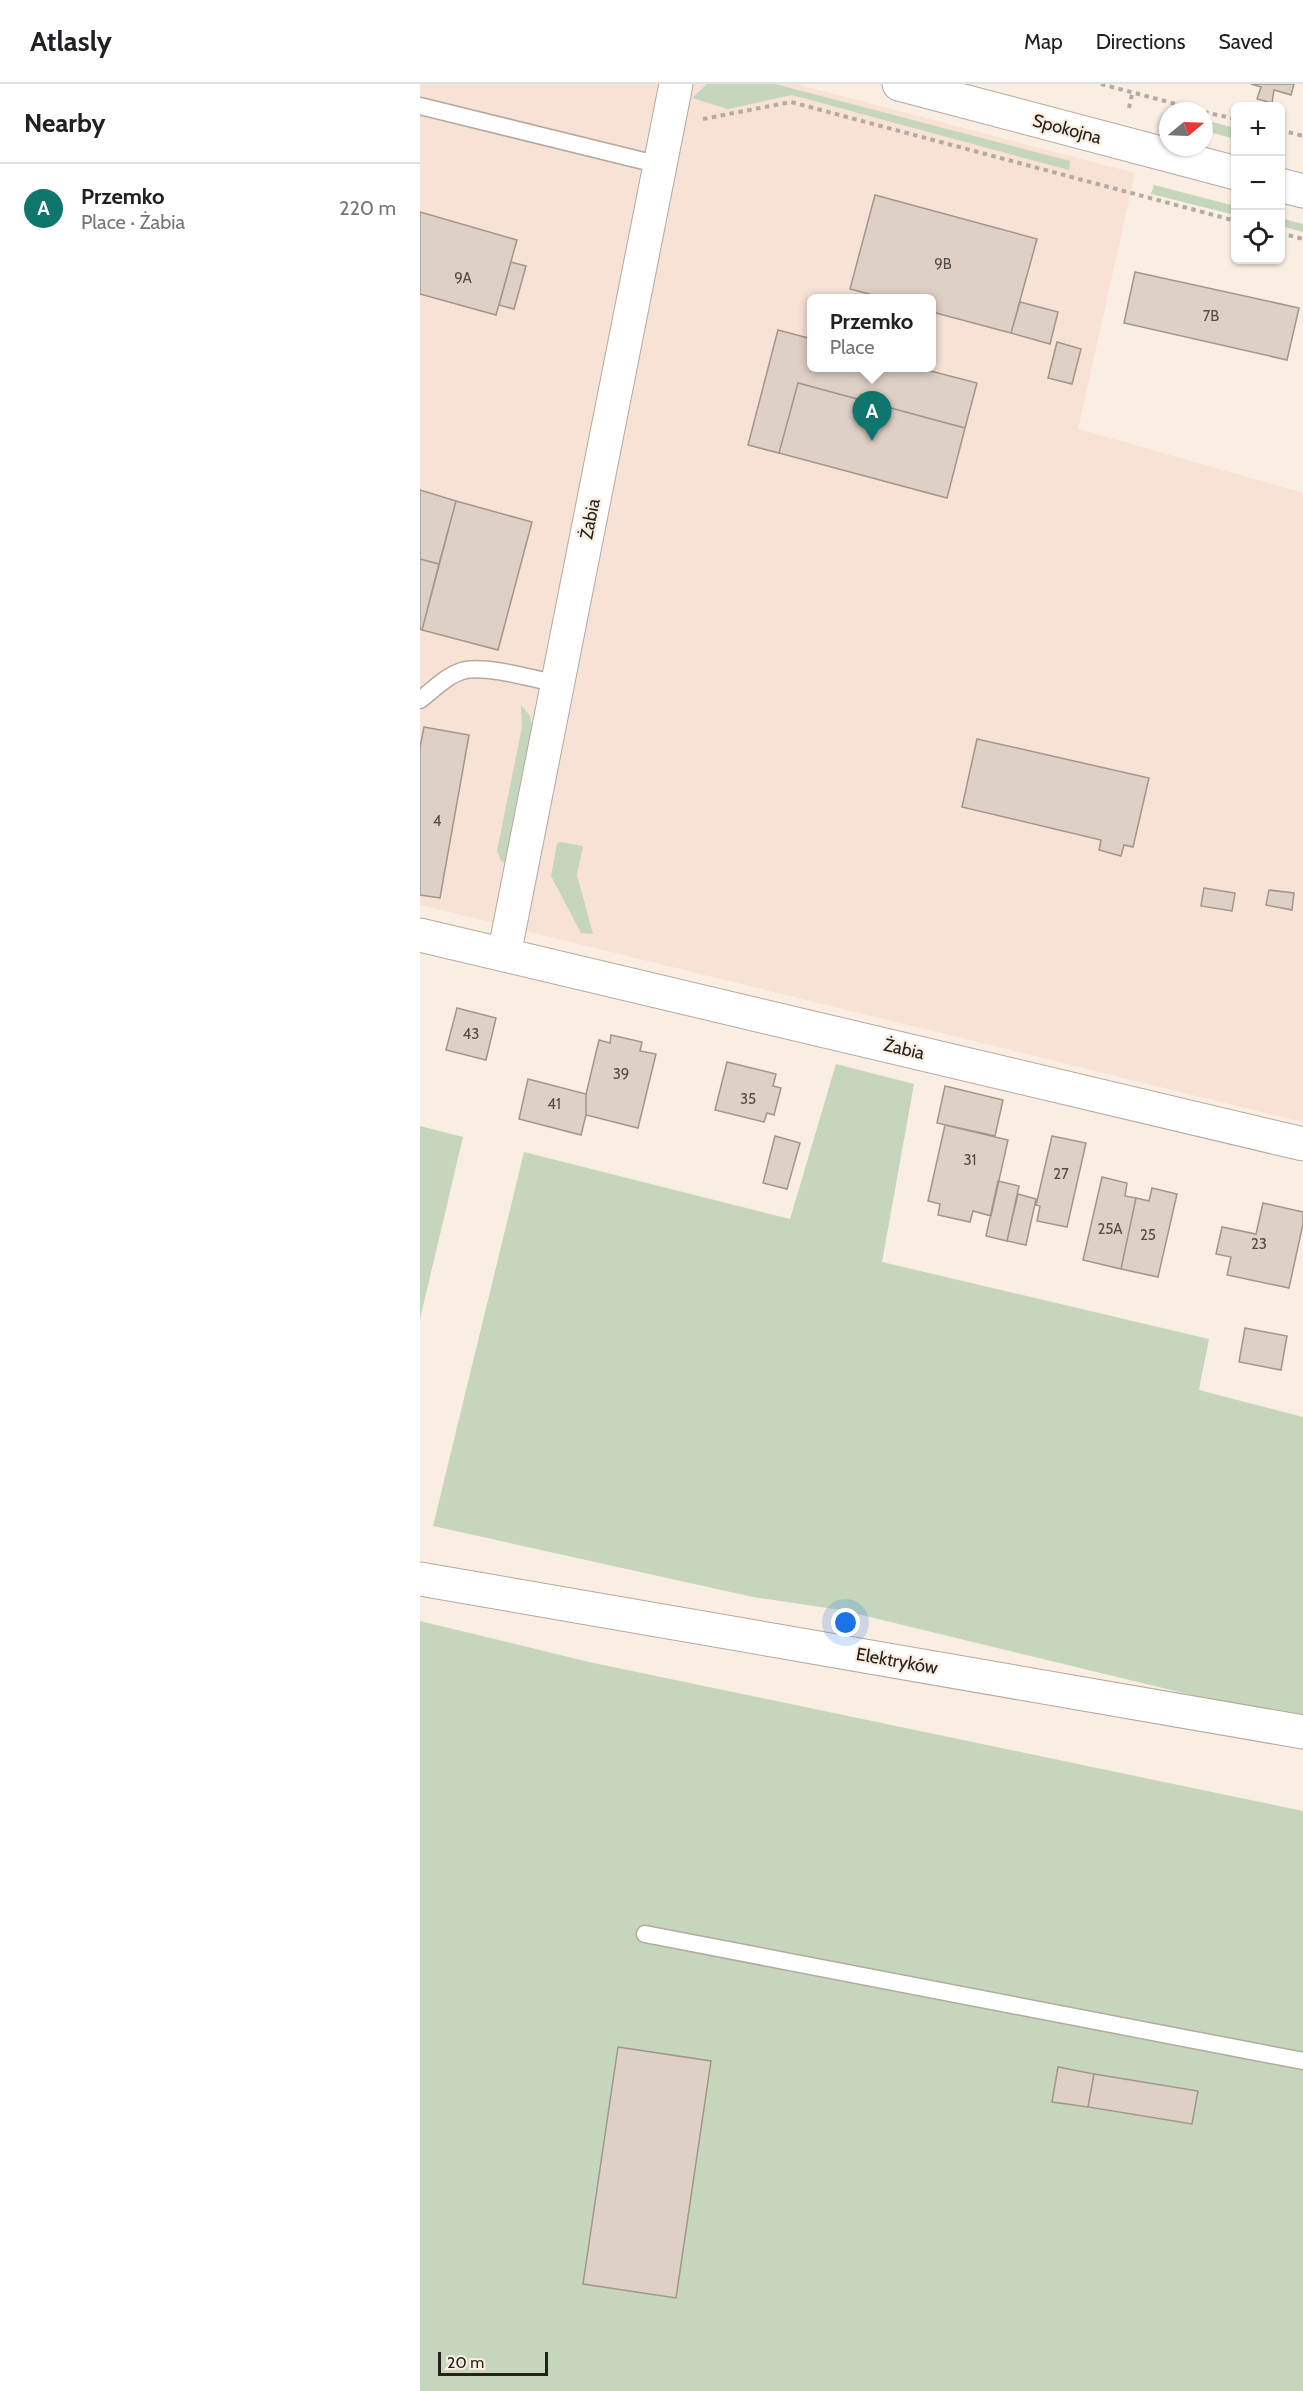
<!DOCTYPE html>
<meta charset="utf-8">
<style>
:root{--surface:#fff;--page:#f2f2f2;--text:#202124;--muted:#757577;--line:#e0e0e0;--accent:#0f766e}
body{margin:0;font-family:Cabin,sans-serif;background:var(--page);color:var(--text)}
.controls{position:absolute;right:18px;top:18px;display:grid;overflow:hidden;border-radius:9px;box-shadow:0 2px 4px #0004}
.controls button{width:54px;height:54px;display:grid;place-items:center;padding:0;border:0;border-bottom:2px solid var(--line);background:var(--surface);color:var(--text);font:30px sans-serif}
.compass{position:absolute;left:739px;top:18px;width:54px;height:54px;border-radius:50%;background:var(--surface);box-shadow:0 2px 4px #0004;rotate:71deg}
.scale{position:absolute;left:18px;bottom:15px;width:110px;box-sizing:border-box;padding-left:6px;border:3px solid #25201c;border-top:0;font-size:16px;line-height:21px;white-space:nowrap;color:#25201c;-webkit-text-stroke:4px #faeee2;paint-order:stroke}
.you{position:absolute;left:426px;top:1539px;width:21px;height:21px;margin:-15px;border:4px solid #fff;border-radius:50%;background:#1a73e8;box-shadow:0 0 0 9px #1a73e833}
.badge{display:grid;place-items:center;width:39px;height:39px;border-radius:50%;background:var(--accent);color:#fff;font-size:20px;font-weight:700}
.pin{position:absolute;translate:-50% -50px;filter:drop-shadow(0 2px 3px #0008)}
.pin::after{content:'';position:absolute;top:32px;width:21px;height:18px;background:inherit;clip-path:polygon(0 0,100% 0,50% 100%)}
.popup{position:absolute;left:387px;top:210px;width:129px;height:78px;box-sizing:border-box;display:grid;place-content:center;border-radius:9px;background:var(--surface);filter:drop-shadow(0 2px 4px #0005);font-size:20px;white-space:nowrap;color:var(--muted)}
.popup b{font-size:22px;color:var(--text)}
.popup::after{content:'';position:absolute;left:50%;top:100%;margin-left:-12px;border:12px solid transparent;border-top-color:var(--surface)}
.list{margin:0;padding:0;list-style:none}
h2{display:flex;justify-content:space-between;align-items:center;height:78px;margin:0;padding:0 24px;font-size:26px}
h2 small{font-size:20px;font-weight:400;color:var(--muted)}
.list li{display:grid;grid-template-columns:39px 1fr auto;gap:18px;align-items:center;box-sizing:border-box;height:90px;padding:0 24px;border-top:2px solid var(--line)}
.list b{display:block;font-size:22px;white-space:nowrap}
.list p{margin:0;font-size:20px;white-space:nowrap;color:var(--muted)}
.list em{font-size:20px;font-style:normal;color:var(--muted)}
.icon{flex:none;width:33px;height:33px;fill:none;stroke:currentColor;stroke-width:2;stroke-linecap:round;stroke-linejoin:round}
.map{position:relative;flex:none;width:883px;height:2307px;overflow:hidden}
header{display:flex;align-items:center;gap:36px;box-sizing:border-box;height:84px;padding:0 30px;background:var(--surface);border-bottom:2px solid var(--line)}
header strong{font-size:28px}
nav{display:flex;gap:33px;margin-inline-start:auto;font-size:21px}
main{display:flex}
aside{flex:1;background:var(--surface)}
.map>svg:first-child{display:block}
</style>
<header>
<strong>Atlasly</strong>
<nav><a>Map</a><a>Directions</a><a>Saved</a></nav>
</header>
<main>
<aside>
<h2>Nearby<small></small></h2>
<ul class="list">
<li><span class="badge">A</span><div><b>Przemko</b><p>Place · Żabia</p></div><em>220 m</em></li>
</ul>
</aside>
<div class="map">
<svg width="883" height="2307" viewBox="0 0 883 2307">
<rect width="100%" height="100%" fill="#faeee2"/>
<path fill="#f8e1d5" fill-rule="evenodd" d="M0 0H376L715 89 658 345 883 409V1038L0 821ZM392 214H512V284H392Z"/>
<path fill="#c5d6bc" d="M287 0H355L650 77 649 86 372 11 308 25 272 14Z
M789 37 815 44V55L789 48 787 44Z
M734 101 815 122V131L731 110Z
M860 134 883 140V148L861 142Z
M101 621 110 632 112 642 86 779 81 777 77 767 102 643Z
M140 758 163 762 157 791 173 850 161 849 131 792 137 760Z
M416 980 494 1000 462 1178 789 1255 779 1306 883 1333V1638L421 1526 333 1513 13 1442 104 1068 370 1135Z
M0 1042 43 1053 0 1235Z
M0 1537 169 1578 883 1727V2307H0Z"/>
<path fill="#dfd0c6" stroke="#a2958b" stroke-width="1.5" d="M831 0H874L871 11 854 6 852 19 837 15 841 3Z
M455 111 617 155 591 249 512 228V214H464L430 205Z
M0 128 97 156 76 231 0 210Z
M91 178 106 182 94 225 79 221Z
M715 188 879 224 867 276 704 239Z
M600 218 638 228 630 260 591 249Z
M358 246 392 255V284H499L557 299 545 344 378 299 359 369 328 361Z
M637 258 661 265 652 300 628 294Z
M378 299 545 344 527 414 359 369Z
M0 406 36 417 19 480 0 475Z
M36 417 112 438 78 566 2 546Z
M0 475 19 480 2 546 0 545Z
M4 643 49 651 20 814 0 811V663Z
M557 655 729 694 713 763 704 761 701 772 679 766 681 756 542 723Z
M784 804 815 809 812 827 781 822Z
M849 806 874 809 872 826 846 821Z
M37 924 76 934 66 976 26 966Z
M191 951 222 958 220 967 236 970 218 1044 166 1031V1010L179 956 190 959Z
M307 978 356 990 353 1002 361 1004 354 1031 347 1029 344 1038 295 1026Z
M108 995 166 1010V1031L161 1051 99 1035Z
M525 1002 583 1016 575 1052 517 1039Z
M525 1041 588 1056 571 1132 553 1127 550 1138 518 1131 520 1120 508 1117Z
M355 1052 380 1059 367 1105 343 1099Z
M632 1052 666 1059 647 1143 617 1137 620 1122 616 1121Z
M682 1093 707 1099 705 1112 716 1114 701 1185 663 1176Z
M578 1097 599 1102 587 1157 566 1152Z
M732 1104 757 1110 738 1193 701 1185 716 1114 729 1117Z
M598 1110 616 1115 606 1161 587 1157Z
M843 1119 883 1128V1140L869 1204 807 1191 811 1173 796 1170 802 1143 836 1150Z
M825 1244 867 1252 861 1286 819 1278Z
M198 1963 291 1977 256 2214 163 2200Z
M638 1983 674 1990 668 2023 632 2018Z
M674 1990 778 2007 772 2040 668 2023Z"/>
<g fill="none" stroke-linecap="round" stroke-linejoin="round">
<g stroke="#b4a99d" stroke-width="19">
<path id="service" d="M0 22 240 81
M0 616C13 606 26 592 42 587 63 580 115 595 138 600
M225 1850 883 1977"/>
</g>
<g stroke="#b4a99d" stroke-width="35">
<path id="minor" d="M0 851 883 1060
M84 871 256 0
M0 1495 883 1648"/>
</g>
<g stroke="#b4a99d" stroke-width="35">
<path id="tertiary" d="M479 0 816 89
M860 101 883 107"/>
</g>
<path stroke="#b4aaa1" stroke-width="4" stroke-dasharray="4.5 4.5" stroke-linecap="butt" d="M681 0 782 27
M709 24 712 10
M784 28 816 35
M283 35 371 18 816 137
M860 46 883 52
M860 149 883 155"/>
<use href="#service" stroke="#fff" stroke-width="16"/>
<use href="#minor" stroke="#fff" stroke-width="33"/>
<use href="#tertiary" stroke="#fff" stroke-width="33"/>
</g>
<g text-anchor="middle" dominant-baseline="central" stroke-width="4.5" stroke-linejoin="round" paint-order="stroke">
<g font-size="15" fill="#544c46">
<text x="523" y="180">9B</text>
<text x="43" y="194">9A</text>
<text x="791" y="232">7B</text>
<text x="17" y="737">4</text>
<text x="51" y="950">43</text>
<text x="201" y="990">39</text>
<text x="328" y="1015">35</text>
<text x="134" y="1020">41</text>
<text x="550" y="1076">31</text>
<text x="641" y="1090">27</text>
<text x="690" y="1145">25A</text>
<text x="728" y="1151">25</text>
<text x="839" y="1160">23</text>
</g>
<g font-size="18" fill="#25201c" stroke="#faeee2">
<text transform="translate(647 45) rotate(15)">Spokojna</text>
<text transform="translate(170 435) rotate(-79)">Żabia</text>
<text transform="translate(484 965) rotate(13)">Żabia</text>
<text transform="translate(477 1577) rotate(10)">Elektryków</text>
</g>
</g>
</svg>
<div class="controls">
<button>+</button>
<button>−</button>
<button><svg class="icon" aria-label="locate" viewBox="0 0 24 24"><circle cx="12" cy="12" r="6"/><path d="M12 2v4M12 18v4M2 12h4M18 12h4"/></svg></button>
</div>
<svg class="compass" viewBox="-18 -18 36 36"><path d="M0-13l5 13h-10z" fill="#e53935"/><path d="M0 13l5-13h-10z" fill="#757577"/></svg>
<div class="scale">20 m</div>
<div class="you"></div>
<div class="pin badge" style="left:452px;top:357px">A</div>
<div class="popup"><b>Przemko</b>Place</div>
</div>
</main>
